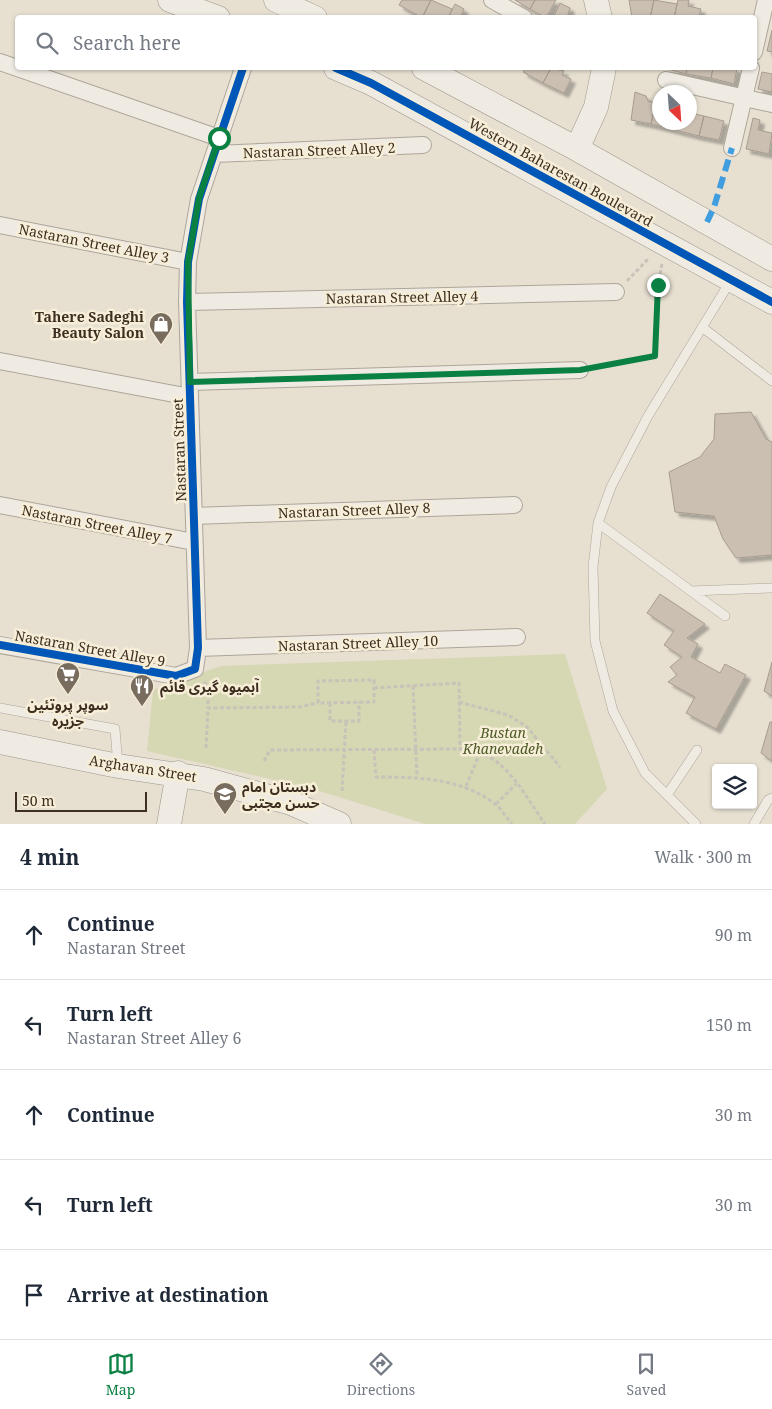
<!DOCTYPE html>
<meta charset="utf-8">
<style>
:root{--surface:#fff;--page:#f2f2f3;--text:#1f2937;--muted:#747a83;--line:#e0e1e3;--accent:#0b8043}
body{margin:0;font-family:"Noto Serif","Noto Sans Arabic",serif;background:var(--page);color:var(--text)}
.controls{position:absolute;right:15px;bottom:15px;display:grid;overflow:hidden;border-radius:5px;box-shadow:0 1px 4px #0004}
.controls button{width:45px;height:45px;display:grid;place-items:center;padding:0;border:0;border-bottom:1px solid var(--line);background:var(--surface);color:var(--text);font:25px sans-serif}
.compass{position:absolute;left:652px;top:85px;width:45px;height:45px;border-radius:50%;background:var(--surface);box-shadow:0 1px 4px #0004;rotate:155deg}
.scale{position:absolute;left:15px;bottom:12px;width:132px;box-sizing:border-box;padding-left:5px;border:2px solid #3d2e20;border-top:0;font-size:14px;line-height:18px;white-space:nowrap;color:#3d2e20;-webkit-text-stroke:4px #f7eed8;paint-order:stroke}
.stop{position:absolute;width:15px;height:15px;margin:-11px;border:4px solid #0b8043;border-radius:50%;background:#fff}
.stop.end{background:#0b8043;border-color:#fff;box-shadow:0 1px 5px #0008}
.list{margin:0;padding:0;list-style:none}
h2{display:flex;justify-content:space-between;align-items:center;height:65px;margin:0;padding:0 20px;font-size:21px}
h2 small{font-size:16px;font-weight:400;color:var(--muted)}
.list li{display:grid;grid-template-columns:32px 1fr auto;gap:15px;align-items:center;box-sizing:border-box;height:90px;padding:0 20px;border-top:1px solid var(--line)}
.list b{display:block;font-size:19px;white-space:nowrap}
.list p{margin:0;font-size:16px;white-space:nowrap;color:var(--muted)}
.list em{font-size:16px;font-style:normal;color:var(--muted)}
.icon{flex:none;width:28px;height:28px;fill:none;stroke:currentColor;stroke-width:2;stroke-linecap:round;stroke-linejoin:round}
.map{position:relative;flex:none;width:772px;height:824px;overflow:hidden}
.search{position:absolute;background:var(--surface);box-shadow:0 1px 4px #0004;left:15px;right:15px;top:15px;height:55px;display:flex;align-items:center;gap:12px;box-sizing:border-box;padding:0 18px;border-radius:5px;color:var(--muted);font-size:19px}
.sheet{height:515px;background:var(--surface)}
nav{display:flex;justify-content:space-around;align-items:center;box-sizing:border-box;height:70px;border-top:1px solid var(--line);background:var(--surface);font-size:14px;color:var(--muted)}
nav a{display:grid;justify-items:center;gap:2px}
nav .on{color:var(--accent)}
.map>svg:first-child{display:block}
</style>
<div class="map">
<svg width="772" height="824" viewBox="0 0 772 824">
<defs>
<filter id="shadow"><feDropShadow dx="4.5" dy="4.5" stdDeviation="1" flood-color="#0004"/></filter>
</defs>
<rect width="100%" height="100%" fill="#e7e0d1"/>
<path fill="#d6d7b3" d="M565 654 607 789 575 824H425L310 788 147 751 153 690 221 666Z"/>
<path fill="#cbbfb2" stroke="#a89c90" filter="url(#shadow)" d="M402 0H431L422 18 399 5Z
M431 0 452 9 448 18H422Z
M515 0H535L530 9Z
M535 0H556L546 18 530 9Z
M629 0H654L650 18H632Z
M654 0 677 4 674 18H650Z
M678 0H689L688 6 701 9 699 18H674Z
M560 3 570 8 567 18H553Z
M455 4 464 9 461 15 465 18H448Z
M772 30V52L767 51Z
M526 68H551L543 83 523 72Z
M551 68 564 71 562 75 571 79 564 93 543 83Z
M664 68H687L686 74Z
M687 68H713L711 78 686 74Z
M713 68H737L734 84 711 78Z
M762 72 772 74V92L758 89Z
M635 92 646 96 648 101 656 103 651 124 631 120Z
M655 105 660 106V122H677L675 130 651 124Z
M690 113 704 116 699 136 675 130 677 122H690Z
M704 116 724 121 719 140 699 136Z
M753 118 760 120 758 130 772 133 769 154 746 149Z
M751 412 766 439 772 442V555L736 558 723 539 714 516 675 512 669 472 700 457 714 439 715 414Z
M660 594 705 624 687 638 698 644 691 657 720 673 725 664 746 675 716 729 686 713 695 697 668 682 677 675 670 667 682 657 664 645 674 631 647 613Z
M772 662V696L764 691Z
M770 722H772V761L761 753Z"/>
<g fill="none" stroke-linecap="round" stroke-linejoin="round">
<g stroke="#ada599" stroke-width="10">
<path id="lane" d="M702 327 772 381
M598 523 725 616
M691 591 772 588
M0 708 115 729 118 766
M667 795 697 750
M696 824 645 773 613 711 595 641 593 567 598 523 611 487 648 416 731 280
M754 824 768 800 772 798"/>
</g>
<g stroke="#ada599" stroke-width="18">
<path id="street" d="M492 0 524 18
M754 52 766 0
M0 62 219 138
M666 80 772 104
M732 148 751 68
M214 154 423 145
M0 225 188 262
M187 302 616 292
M0 361 190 397
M190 382 580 370
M0 505 194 542
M194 516 514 505
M0 645 176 676 195 669 198 648 187 302 188 262 199 199 243 68
M198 648 517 637"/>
</g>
<g stroke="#9c958a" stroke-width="25">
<path id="secondary" d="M170 0 218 18
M276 0 315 18
M596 0 600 18
M336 68 371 83 772 302
M424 68 577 149 772 259
M577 149 596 107 604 68
M0 742 118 766 204 779 291 803 339 824
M169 824 178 773"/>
</g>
<path stroke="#c8c2b9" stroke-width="3" stroke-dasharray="4 2.5" stroke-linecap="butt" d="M627 281 649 258
M595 367 655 356 658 285 662 264
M374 680V702L318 703V681Z
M204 682 208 687V708
M413 686 417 777
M374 688 459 683 460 749
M459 702 508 715 527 727 560 767
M330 703V721H359V702
M206 748 208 708 299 707 318 703
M374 750 376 777C417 777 460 778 494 803 501 808 506 817 512 824
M264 761 270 750 460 749C473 752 487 754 497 762 517 778 531 804 545 824
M466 786 480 753
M342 791 346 721
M496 804 516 784"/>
<use href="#lane" stroke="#efebe3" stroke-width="9"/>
<use href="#street" stroke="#efebe3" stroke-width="16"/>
<use href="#secondary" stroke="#efebe3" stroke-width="24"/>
<path stroke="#3f9de0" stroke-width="6" stroke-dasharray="12 6" stroke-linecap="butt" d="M707 222 714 207 732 148"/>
<g stroke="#f7eed8" stroke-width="11">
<path id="cycleway" d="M336 68 371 83 772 302
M0 645 176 676 195 669 198 648 187 302 188 262 199 199 243 68"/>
</g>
<use href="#cycleway" stroke="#0057b8" stroke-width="8"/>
</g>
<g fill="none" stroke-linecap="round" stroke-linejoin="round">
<path stroke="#0b8043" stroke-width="6" d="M219 138 199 198 188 262 190 382 580 370 655 356 658 285"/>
</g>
<defs>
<g id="shop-pin" transform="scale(1.25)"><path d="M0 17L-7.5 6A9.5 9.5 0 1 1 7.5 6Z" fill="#786c5e" stroke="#f7eed8"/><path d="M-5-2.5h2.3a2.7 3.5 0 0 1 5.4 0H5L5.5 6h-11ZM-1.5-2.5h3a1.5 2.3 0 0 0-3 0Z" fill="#fff"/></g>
<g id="supermarket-pin" transform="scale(1.25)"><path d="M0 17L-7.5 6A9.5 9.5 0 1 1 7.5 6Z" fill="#786c5e" stroke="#f7eed8"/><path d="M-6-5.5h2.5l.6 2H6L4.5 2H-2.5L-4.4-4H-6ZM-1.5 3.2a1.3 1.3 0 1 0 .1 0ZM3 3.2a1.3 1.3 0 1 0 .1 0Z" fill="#fff"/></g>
<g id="restaurant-pin" transform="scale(1.25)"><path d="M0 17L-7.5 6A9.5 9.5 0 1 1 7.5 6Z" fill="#786c5e" stroke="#f7eed8"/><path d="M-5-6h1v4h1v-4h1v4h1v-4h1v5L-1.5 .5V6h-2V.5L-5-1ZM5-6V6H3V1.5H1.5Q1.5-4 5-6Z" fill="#fff"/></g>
<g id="school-pin" transform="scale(1.25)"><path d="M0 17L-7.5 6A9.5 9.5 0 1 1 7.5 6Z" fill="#786c5e" stroke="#f7eed8"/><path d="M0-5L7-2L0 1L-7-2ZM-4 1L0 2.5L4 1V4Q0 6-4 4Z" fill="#fff"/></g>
</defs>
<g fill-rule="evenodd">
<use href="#shop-pin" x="161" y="324"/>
<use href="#supermarket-pin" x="68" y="674"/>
<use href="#restaurant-pin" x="142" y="686"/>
<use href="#school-pin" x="225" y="794"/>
</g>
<g text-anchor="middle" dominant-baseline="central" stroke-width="5" stroke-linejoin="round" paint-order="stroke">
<g font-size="14" fill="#3d2e20" stroke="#f7eed8">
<text transform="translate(319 150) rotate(-2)">Nastaran Street Alley 2</text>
<text transform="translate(561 172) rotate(29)">Western Baharestan Boulevard</text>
<text transform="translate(94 243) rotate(11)">Nastaran Street Alley 3</text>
<text transform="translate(402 297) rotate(-1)">Nastaran Street Alley 4</text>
<text transform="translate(179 450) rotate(-92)">Nastaran Street</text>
<text transform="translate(354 510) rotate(-2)">Nastaran Street Alley 8</text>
<text transform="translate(97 524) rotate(11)">Nastaran Street Alley 7</text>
<text transform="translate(358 643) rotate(-2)">Nastaran Street Alley 10</text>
<text transform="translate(90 648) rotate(10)">Nastaran Street Alley 9</text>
<text transform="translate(143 768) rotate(9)">Arghavan Street</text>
</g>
<g font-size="14" font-weight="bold" fill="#3d2e20" stroke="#f7eed8" text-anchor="start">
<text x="144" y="316" text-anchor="end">Tahere Sadeghi<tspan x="144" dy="16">Beauty Salon</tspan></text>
<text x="160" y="686">آبمیوه گیری قائم</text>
<text x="68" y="704" text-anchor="middle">سوپر پروتئین<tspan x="68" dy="16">جزیره</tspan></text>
<text x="242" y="786">دبستان امام<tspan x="242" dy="16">حسن مجتبی</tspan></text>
</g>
<g font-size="14" font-style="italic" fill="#4d5a26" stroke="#f7eed8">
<text x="503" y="732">Bustan<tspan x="503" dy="16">Khanevadeh</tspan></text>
</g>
</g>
</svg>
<div class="controls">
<button><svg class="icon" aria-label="layers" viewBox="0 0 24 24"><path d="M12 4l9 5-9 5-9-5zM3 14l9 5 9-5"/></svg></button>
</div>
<svg class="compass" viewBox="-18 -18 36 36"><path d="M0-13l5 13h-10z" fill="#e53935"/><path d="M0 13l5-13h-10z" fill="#747a83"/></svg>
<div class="scale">50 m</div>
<div class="stop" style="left:219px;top:138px"></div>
<div class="stop end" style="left:658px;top:285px"></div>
<div class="search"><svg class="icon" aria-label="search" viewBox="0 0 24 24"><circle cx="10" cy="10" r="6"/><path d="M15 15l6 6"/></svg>Search here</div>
</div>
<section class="sheet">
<h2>4 min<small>Walk · 300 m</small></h2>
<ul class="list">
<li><svg class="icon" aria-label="ahead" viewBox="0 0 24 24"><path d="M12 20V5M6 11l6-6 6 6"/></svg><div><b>Continue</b><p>Nastaran Street</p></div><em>90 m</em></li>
<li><svg class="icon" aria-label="left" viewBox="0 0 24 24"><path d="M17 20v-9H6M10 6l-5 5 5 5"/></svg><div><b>Turn left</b><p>Nastaran Street Alley 6</p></div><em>150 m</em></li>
<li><svg class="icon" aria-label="ahead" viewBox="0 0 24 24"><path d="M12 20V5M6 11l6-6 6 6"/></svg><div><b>Continue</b></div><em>30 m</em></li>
<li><svg class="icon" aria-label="left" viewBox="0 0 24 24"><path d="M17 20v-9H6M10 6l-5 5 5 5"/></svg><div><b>Turn left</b></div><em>30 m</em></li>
<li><svg class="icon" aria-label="arrive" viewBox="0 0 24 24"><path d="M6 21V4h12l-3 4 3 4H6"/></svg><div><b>Arrive at destination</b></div></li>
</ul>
</section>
<nav>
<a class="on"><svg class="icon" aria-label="map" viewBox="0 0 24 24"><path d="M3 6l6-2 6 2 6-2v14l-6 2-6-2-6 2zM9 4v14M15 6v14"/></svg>Map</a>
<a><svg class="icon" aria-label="directions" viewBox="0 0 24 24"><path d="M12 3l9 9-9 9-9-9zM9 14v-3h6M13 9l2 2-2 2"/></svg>Directions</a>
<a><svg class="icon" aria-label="saved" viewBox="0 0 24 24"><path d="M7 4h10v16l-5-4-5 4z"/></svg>Saved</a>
</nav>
